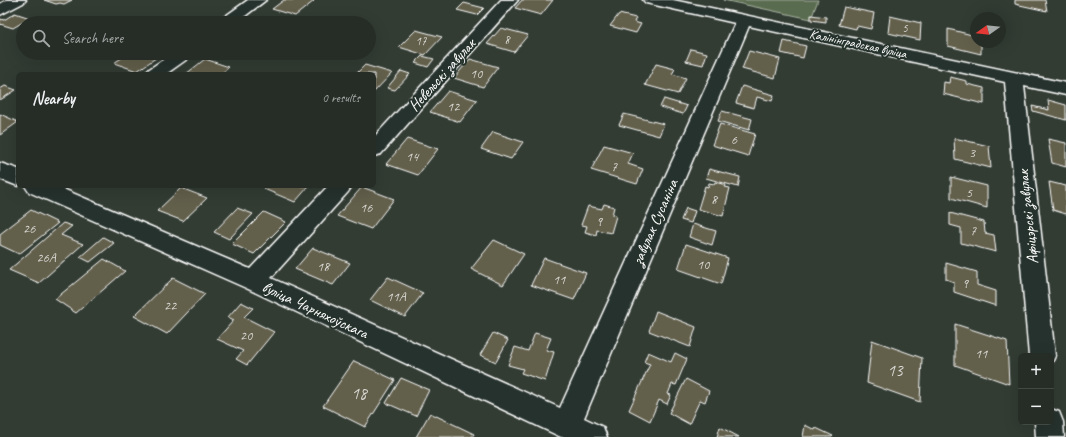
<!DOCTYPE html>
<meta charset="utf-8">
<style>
:root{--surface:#262d26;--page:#2e352e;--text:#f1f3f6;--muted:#a4a8a7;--line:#424943}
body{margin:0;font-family:Caveat,sans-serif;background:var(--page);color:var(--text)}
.controls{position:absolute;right:12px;bottom:12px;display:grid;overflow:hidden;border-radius:6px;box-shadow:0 4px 16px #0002}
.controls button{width:36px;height:36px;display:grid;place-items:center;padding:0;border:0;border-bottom:1px solid var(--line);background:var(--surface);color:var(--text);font:20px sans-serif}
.compass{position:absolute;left:970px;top:12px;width:36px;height:36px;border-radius:50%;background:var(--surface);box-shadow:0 4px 16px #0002;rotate:255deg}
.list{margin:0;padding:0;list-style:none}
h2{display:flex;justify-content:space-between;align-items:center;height:52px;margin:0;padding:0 16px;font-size:17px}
h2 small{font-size:13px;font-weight:400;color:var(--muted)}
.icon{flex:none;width:22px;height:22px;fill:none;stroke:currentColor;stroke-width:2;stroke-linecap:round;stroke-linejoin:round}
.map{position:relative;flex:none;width:1066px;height:437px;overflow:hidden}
.search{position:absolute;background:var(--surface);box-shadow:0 4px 16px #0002;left:16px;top:16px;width:360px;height:44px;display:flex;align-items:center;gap:10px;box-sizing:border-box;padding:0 14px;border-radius:22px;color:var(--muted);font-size:15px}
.panel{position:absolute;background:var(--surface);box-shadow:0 4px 16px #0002;left:16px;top:72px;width:360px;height:116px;border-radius:6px}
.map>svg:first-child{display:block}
</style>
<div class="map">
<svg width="1066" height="437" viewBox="0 0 1066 437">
<rect width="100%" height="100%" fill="#323c33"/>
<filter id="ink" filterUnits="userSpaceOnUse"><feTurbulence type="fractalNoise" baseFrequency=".025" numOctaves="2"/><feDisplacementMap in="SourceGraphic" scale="8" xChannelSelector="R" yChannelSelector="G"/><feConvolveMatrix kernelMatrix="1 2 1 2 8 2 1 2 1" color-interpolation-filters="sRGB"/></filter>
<g filter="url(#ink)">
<path fill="#5a6c4f" stroke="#acb6a7" d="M723 0H818L811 19Z"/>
<path fill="#625e4b" stroke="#fff" d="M44 0H72L64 4 60 3 56 4Z
M284 0H311L314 1 295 16 272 9Z
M522 0H553L541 15 515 8Z
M1015 0H1045L1047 11 1015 4Z
M464 3 484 8 477 15 457 10Z
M844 7 874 13 871 29 857 26 856 29 839 25Z
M15 13 30 18 13 28 0 24V19L4 20Z
M619 14 636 18 634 22 641 24 636 33 610 26Z
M811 15 826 17V22L811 20Z
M186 16 208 23H176Z
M890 16 921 23 920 40 888 33Z
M501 28 528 35 514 52 487 44Z
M948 29 976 36V42H981V54L948 46Z
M416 30 442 37 425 55 399 47Z
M784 41 806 46 803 58 781 53Z
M691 49 707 53 703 65 686 61Z
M749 51 780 59 775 78 742 69Z
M129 53H163L137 71 114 63Z
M422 56 434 59 428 67 415 63Z
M205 59 229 67 221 74H186Z
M470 59 498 67 483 87 454 78Z
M656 64 675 69 672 74 686 78 678 94 645 85Z
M365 65 392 73 374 92V74H356Z
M401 71 410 74 395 90 387 88Z
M950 77 967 81V84L984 88V104L943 94 944 82 949 83Z
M5 86 16 90 0 100V89Z
M742 86 774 95 772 101 757 97 754 108 736 103Z
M448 91 477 100 460 122 430 112Z
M664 99 687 106 683 114 660 107Z
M1048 100 1066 105V120L1033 111 1032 106 1049 110Z
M722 111 752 119 749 130 718 121Z
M0 114 18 122 0 135Z
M624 114 664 124 659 136 619 125Z
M720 124 755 134 748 156 712 145Z
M493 132 523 142 511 159 481 149Z
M954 138 989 146 991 168 955 159Z
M407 139 438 149 418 175 386 164Z
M1048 139 1066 143V167L1052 163Z
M604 145 633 153 628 164 643 169 637 184 591 170Z
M709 169 740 177 738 187 706 178Z
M951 177 987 186V208L951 198Z
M715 182 726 185 725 187 730 188 723 216 698 209 705 186 708 187 709 183 714 184Z
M1049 182 1066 186V214L1053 210Z
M268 186H309L295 202 264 189Z
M362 187 394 199 371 229 337 216Z
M181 188 207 198 183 221 157 211Z
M604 204 614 207 612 215 616 216 611 233 597 230 596 235 585 232 587 226 581 225 588 206 602 209Z
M237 208 253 214 229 239 214 232Z
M686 208 695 211 691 223 681 220Z
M31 210 58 223 19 254 0 245V234Z
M264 212 286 222 254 254 232 244Z
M950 213 984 222 985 233 994 235 996 252 961 243V228L950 225Z
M63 223 72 226 61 235 83 244 39 283 9 270Z
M693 224 716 231 712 245 689 237Z
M103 237 114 243 90 262 80 257Z
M494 240 524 254 503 285 471 269Z
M686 244 728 258 721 284 678 269Z
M313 248 350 263 333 285 295 269Z
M544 258 586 273 574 300 531 285Z
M104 259 125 271 76 313 55 299Z
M946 263 977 272V285L996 291V306L954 292V282L946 279Z
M388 277 423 293 405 317 370 300Z
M173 278 205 294 167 334 134 316Z
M241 302 253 308 244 317 274 332 247 365 236 359 243 351 217 339 234 320 228 317Z
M656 311 696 327 690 347 649 331Z
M955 324 1007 341 1009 384 955 365Z
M493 333 508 340 496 362 480 355Z
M535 333 551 338 546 350 554 352 545 381 521 373 523 369 508 365 515 347 528 351Z
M872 340 922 358 920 402 867 383Z
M648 352 671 362 675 353 687 359 676 385 672 384 668 394 671 395 667 404 659 400 650 421 629 410 650 364 644 362Z
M354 361 395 380 365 427 323 406Z
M401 378 429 390 416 416 386 403Z
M686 379 709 391 705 402 700 400 689 424 669 413Z
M430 413 474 434 472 437H416Z
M805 425 815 430 816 428 833 436 832 437H803Z
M720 427 739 437H717Z"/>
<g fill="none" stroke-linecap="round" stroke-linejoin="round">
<g stroke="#fff" stroke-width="3">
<path id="street" d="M7 0H26L23 3 0 15V4Z
M248 0H266L236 23H218L220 20Z
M501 0H518L381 154 374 156V137Z
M643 0H673L1066 83V95L1024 86 1055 356 1051 365V356H1029L1005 82 749 26 584 418 603 427 607 437H561L246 288 29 192 25 186H56L250 269 328 186H352L348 192 271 278 560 408 735 23 646 3Z
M173 53H193L190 57 166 74H145L148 70Z
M0 163 18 169V186L0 179Z
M1051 409 1059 412 1063 422 1064 437H1036L1035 422H1051Z"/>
</g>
<use href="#street" fill="#26332d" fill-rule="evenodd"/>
</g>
</g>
<g text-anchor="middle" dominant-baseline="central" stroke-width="4" stroke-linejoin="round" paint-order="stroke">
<g font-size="12" fill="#d8d7d2">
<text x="905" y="28">5</text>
<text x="507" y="40">8</text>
<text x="421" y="41">17</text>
</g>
<g font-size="13" fill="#fff" stroke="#26332d">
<text transform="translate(858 44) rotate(12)">Калінінградская вуліца</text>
</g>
<g font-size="14" fill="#d8d7d2">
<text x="476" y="73">10</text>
<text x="453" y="106">12</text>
<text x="734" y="139">6</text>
<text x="972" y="152">3</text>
<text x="412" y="156">14</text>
<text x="614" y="166">7</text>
<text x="969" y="192">5</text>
<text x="714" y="199">8</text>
<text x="366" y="207">16</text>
<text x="599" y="221">9</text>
<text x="29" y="228">26</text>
<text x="973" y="230">7</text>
<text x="46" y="257">26А</text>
<text x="703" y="264">10</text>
<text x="323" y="266">18</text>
<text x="559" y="279">11</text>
<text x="965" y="283">9</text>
<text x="396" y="296">11А</text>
<text x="170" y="305">22</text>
<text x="246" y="335">20</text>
<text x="981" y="353">11</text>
</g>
<g font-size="16" fill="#fff" stroke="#26332d">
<text transform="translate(442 75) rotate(-48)">Невельскі завулак</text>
<text transform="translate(1028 217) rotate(-96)">Афіцэрскі завулак</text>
<text transform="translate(655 222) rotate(-66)">завулак Сусаніна</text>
<text transform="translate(315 310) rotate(25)">вуліца Чарняхоўскага</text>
</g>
<g font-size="17" fill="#d8d7d2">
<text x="895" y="370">13</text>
<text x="359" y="393">18</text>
</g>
</g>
</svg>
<div class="controls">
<button>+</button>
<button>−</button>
</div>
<svg class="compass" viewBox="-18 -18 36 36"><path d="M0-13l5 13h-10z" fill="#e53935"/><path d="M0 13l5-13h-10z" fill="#a4a8a7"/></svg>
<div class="search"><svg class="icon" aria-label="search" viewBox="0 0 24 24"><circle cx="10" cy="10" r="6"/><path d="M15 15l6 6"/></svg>Search here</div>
<section class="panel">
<h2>Nearby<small>0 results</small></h2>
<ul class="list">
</ul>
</section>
</div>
